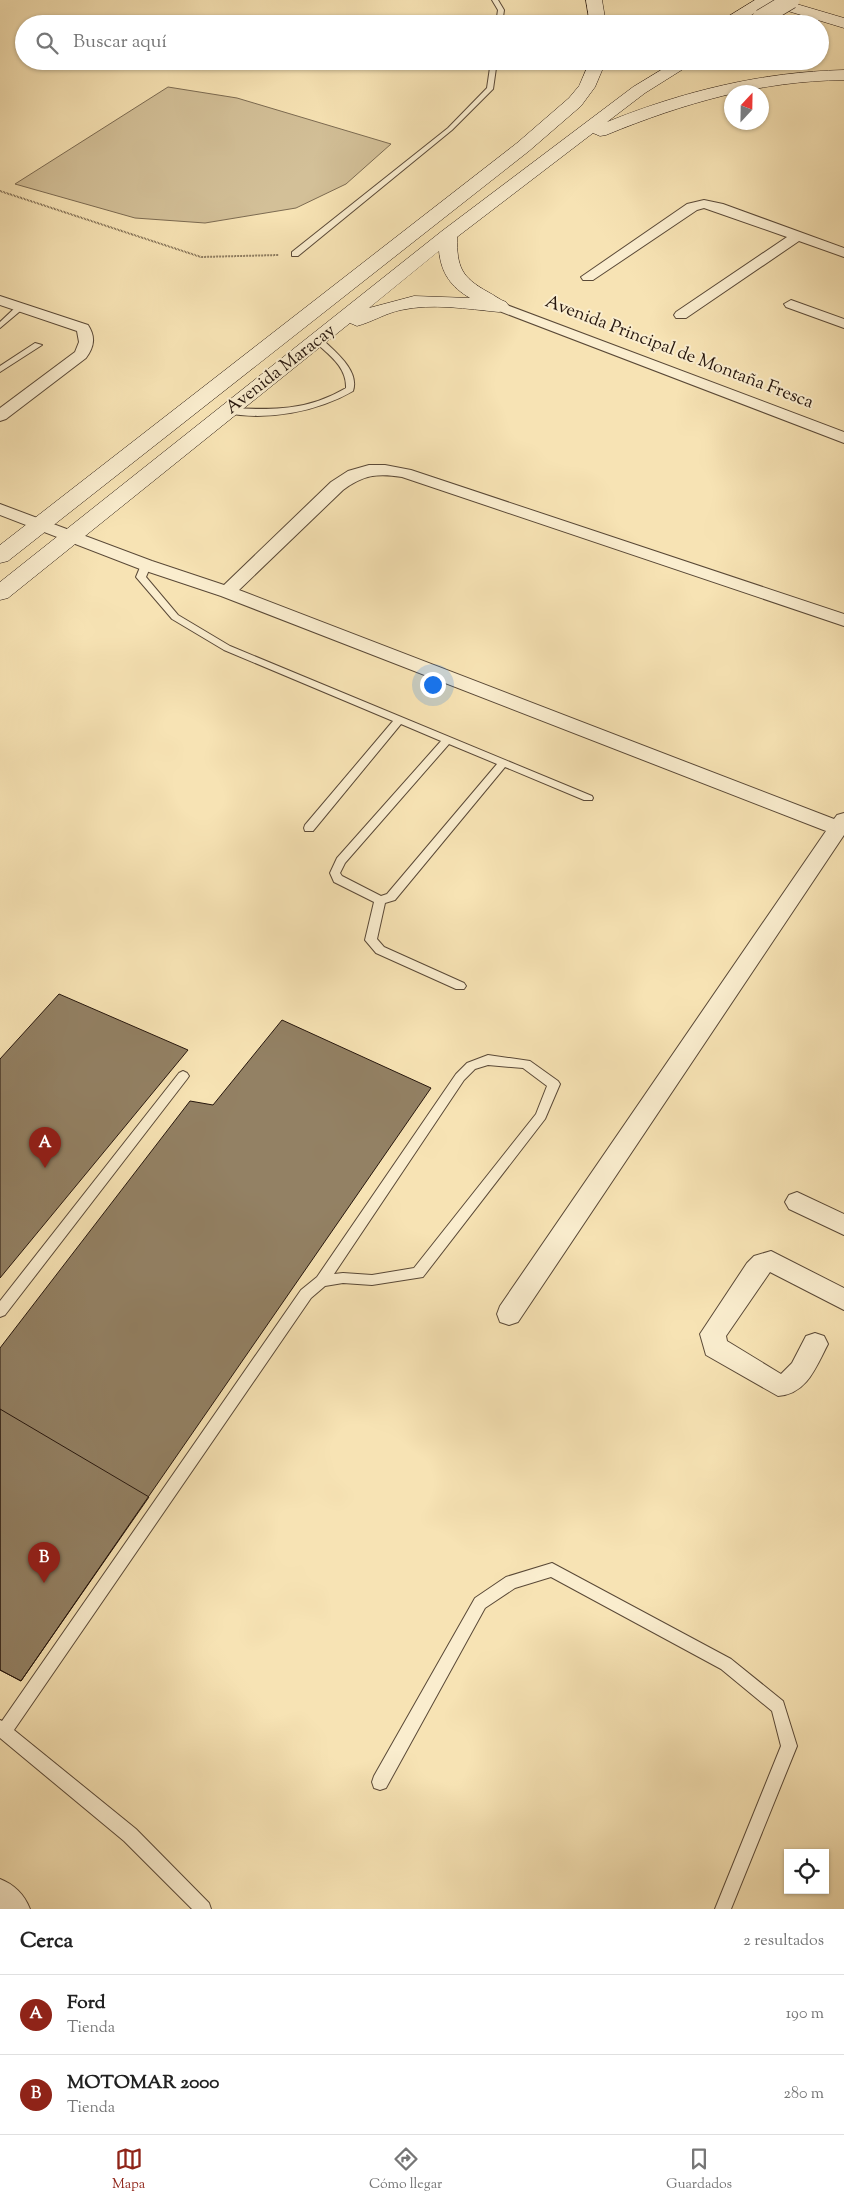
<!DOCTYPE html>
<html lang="es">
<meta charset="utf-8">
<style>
:root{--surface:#fff;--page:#f6f6f6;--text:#222;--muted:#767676;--line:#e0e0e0;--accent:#8f2418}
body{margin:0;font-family:"Sorts Mill Goudy",serif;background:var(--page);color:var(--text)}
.controls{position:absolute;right:15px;bottom:15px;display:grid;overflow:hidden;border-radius:0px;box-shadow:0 1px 4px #0004}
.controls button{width:45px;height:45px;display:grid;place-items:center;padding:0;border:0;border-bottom:1px solid var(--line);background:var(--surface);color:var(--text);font:25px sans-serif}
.compass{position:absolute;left:724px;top:85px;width:45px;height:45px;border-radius:50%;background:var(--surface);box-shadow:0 1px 4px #0004;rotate:22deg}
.you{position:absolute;left:432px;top:684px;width:18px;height:18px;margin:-12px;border:4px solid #fff;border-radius:50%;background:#1a73e8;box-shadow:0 0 0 8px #1a73e833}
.badge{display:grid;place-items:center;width:32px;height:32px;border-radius:50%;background:var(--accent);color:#fff;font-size:16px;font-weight:700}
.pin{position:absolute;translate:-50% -41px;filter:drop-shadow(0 1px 2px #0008)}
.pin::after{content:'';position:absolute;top:26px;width:18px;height:15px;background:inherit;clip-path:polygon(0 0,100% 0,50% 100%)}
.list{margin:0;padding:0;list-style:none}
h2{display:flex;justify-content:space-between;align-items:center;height:65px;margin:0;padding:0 20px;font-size:21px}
h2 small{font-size:16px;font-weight:400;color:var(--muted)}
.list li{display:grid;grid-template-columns:32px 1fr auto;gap:15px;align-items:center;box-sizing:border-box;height:80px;padding:0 20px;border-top:1px solid var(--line)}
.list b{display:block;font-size:19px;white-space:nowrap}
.list p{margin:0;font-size:16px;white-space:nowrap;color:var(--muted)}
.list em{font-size:16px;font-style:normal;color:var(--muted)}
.icon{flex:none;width:28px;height:28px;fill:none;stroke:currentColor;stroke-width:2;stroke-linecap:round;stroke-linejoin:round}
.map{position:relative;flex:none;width:844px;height:1909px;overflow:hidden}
.search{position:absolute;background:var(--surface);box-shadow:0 1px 4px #0004;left:15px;right:15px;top:15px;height:55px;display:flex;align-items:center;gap:12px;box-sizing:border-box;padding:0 18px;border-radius:28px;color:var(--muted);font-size:19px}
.sheet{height:225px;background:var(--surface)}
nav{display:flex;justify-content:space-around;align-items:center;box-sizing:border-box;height:70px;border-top:1px solid var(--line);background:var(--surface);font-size:14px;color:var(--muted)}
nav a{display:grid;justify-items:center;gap:2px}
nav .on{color:var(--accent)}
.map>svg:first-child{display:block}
</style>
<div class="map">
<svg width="844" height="1909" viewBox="0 0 844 1909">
<rect width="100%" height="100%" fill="#f7e3b4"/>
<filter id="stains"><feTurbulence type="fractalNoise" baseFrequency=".004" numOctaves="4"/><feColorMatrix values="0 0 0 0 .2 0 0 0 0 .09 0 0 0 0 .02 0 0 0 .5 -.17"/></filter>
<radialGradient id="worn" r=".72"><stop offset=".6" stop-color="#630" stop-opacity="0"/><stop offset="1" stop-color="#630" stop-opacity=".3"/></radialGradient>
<path fill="#d3c098" stroke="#7c6b52" d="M168 87 237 98 391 144 346 184 296 208 205 223 135 218 15 184Z"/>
<path fill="#938164" stroke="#26160d" d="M59 994 188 1050 0 1278V1059Z
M282 1020 431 1088 21 1681 0 1670V1348L190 1101 213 1105Z
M0 1409 149 1497 21 1681 0 1670Z"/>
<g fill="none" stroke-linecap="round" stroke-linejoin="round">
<g stroke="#5a4937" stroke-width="2">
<path id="lane" d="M492 0H498L504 10 502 24H496L498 10Z
M491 61H497L493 89 452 130 298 256H292V252L448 128 487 88Z
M18 305 25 307 0 328V322Z
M315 338H321C334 351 360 370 353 391 317 412 267 421 226 413L225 411 229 408C273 410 307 411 346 388 347 367 329 355 315 342Z
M35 343 42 345 0 372V366Z
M146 562 151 565 146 577 178 615 230 646 592 796 593 798 592 800H584L505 767 395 900 385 903 377 939 384 947 464 983 466 986 464 989H456L376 953 365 940 374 902 334 882 330 873 337 858 441 741 401 724 313 831H305L304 828 305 825 393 721 224 650 172 619 136 577 141 565ZM449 744 497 764 387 894 381 896 342 876 340 873 345 863Z
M488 1055 530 1061 558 1081 560 1084 545 1119 423 1277 372 1285 343 1283 325 1286 311 1298 14 1730 136 1829 209 1903 211 1909H192L124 1841 0 1738V1720L2 1721 301 1290 317 1277 456 1074 467 1063ZM488 1065 523 1068 547 1086 536 1114 414 1268 372 1275 343 1273 334 1274 464 1080 475 1069Z
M183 1071 187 1073 189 1076 187 1079 5 1315 0 1317V1301L179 1073Z
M552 1563 731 1659 783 1701 797 1746 731 1909H715L781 1746 772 1711 721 1669 551 1577 515 1588 485 1608 386 1788 380 1790 374 1788 372 1782 374 1776 475 1598 506 1577Z"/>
</g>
<g stroke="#5a4937" stroke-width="2">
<path id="street" d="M704 200 723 204 844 248V257L799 241 686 318H676L674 315 676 312 787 237 704 208 697 210 593 280H583L581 277 687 204Z
M0 296 88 325C96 337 94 347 86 358L6 419 0 421V408L75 352 79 342 77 331 0 305Z
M791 300 844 319V328L786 307 784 304Z
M499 302 844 432V443L494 309 492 306 494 303Z
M369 465H385L411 470 844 614V626L402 477C377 473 363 475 343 490L239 590 834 819 837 815 844 813V835L518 1322 509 1325 500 1322 497 1314 500 1306 826 831 221 596 140 569 0 515V504L152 561 224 585 331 482 348 471Z
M797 1192 844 1214V1235L789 1209 785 1202 789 1195Z
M771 1251 844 1288V1310L770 1272 726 1336 727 1341 781 1374 792 1363 806 1336 815 1333 824 1336 828 1344C816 1367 807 1394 778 1396L706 1355 700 1334 747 1263 754 1256Z
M0 1879C15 1885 24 1894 30 1909H0Z"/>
</g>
<g stroke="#26160d" stroke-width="1">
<path id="secondary" d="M586 0H602L606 24H590Z
M755 0H783L844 18V28L768 5 736 24H716Z
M590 61H606L595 87 581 106 529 151 8 561 0 563V545L517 143 569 98 579 86Z
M676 61H696L645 93 607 122C684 91 762 72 844 70V80C760 81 684 103 606 135L600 136 593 133 457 237C457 267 461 277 488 292 494 295 500 300 506 302L509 306 506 310 499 312C467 309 433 303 401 310 386 313 372 322 357 326L350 323 8 598 0 600V582L442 231 633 87ZM439 251C441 273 451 287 470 298L414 296 369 308Z"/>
</g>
<path stroke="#26160d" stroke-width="2" stroke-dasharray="0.5 1" stroke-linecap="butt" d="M0 191 201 257 279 255"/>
<use href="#lane" fill="#faedce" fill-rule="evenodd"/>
<use href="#street" fill="#faedce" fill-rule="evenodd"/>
<use href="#secondary" fill="#faedce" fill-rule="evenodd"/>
<g stroke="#26160d" stroke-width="18" stroke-linecap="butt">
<path id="secondary-bridge" d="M761 18 791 0"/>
</g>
<use href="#secondary-bridge" stroke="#faedce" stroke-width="17"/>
</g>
<g text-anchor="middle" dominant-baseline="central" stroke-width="4" stroke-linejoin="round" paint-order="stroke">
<g font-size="18" fill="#26160d" stroke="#faedce">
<text transform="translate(679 353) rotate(21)">Avenida Principal de Montaña Fresca</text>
<text transform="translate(281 370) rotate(-38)">Avenida Maracay</text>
</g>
</g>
<rect width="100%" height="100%" filter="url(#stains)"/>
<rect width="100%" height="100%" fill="url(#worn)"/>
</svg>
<div class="controls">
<button><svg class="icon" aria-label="locate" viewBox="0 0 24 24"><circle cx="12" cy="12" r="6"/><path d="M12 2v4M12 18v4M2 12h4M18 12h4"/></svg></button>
</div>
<svg class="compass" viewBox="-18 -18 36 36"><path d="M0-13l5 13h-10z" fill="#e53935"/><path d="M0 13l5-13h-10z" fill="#767676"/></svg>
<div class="you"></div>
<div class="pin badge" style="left:45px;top:1168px">A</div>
<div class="pin badge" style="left:44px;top:1583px">B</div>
<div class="search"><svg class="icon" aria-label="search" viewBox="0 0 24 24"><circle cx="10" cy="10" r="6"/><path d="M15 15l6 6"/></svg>Buscar aquí</div>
</div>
<section class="sheet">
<h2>Cerca<small>2 resultados</small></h2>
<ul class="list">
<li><span class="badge">A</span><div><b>Ford</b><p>Tienda</p></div><em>190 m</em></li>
<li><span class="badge">B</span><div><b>MOTOMAR 2000</b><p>Tienda</p></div><em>280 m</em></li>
</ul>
</section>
<nav>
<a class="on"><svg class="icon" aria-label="map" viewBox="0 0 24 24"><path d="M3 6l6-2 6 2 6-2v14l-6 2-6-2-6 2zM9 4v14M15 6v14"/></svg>Mapa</a>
<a><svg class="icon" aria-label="directions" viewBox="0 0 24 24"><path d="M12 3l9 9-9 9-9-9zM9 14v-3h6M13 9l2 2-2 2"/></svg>Cómo llegar</a>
<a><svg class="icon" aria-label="saved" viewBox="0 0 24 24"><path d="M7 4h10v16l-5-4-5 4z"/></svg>Guardados</a>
</nav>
